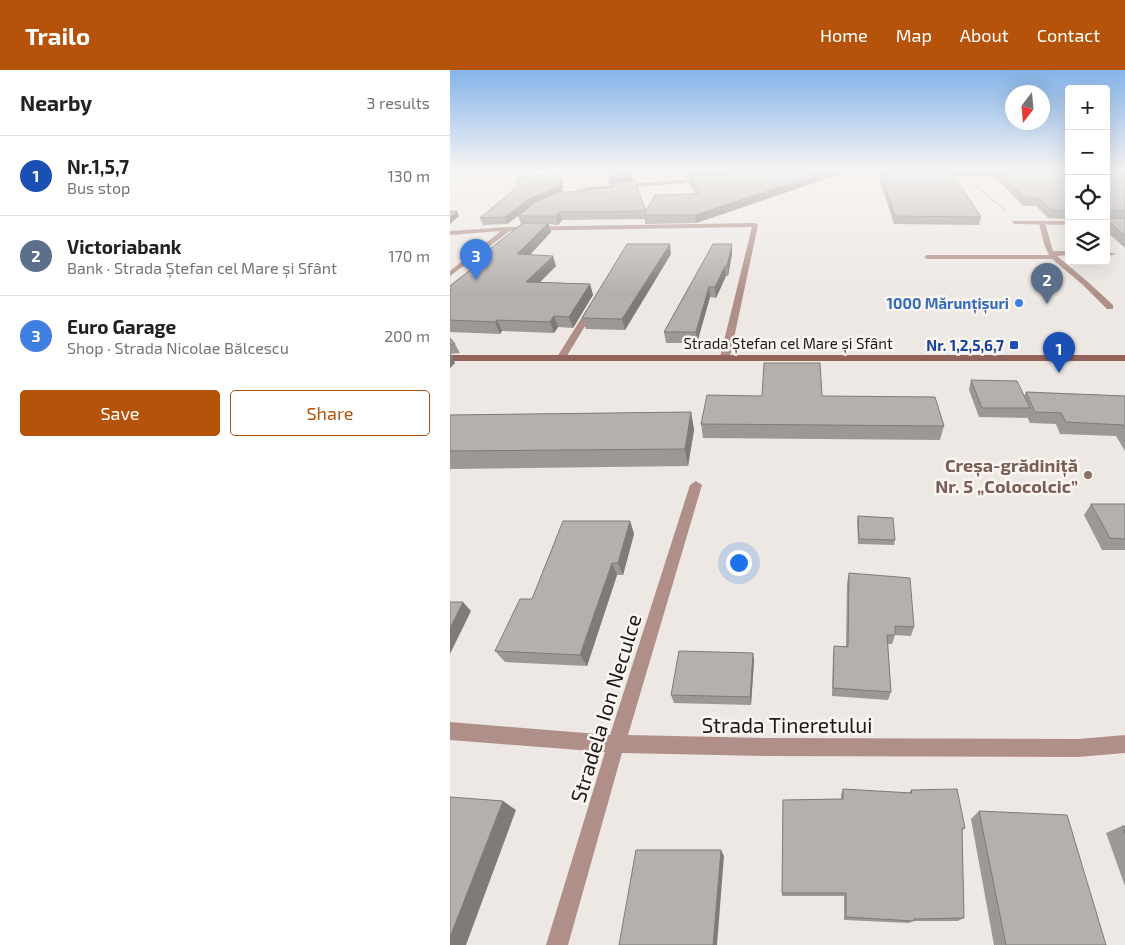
<!DOCTYPE html>
<meta charset="utf-8">
<style>
:root{--surface:#fff;--page:#f2f2f2;--text:#202124;--muted:#757577;--line:#e0e0e0;--accent:#b45309}
body{margin:0;font-family:"Exo 2",sans-serif;background:var(--page);color:var(--text)}
.controls{position:absolute;right:15px;top:15px;display:grid;overflow:hidden;border-radius:5px;box-shadow:0 5px 20px #0002}
.controls button{width:45px;height:45px;display:grid;place-items:center;padding:0;border:0;border-bottom:1px solid var(--line);background:var(--surface);color:var(--text);font:25px sans-serif}
.compass{position:absolute;left:555px;top:15px;width:45px;height:45px;border-radius:50%;background:var(--surface);box-shadow:0 5px 20px #0002;rotate:196deg}
.you{position:absolute;left:288px;top:492px;width:18px;height:18px;margin:-12px;border:4px solid #fff;border-radius:50%;background:#1a73e8;box-shadow:0 0 0 8px #1a73e833}
.badge{display:grid;place-items:center;width:32px;height:32px;border-radius:50%;background:var(--accent);color:#fff;font-size:16px;font-weight:700}
.pin{position:absolute;translate:-50% -41px;filter:drop-shadow(0 1px 2px #0008)}
.pin::after{content:'';position:absolute;top:26px;width:18px;height:15px;background:inherit;clip-path:polygon(0 0,100% 0,50% 100%)}
.list{margin:0;padding:0;list-style:none}
h2{display:flex;justify-content:space-between;align-items:center;height:65px;margin:0;padding:0 20px;font-size:21px}
h2 small{font-size:16px;font-weight:400;color:var(--muted)}
.list li{display:grid;grid-template-columns:32px 1fr auto;gap:15px;align-items:center;box-sizing:border-box;height:80px;padding:0 20px;border-top:1px solid var(--line)}
.list b{display:block;font-size:19px;white-space:nowrap}
.list p{margin:0;font-size:16px;white-space:nowrap;color:var(--muted)}
.list em{font-size:16px;font-style:normal;color:var(--muted)}
.actions{display:flex;gap:10px;padding:15px 20px}
.actions a{flex:1;padding:11px 0;border:1px solid var(--accent);border-radius:5px;text-align:center;font-size:18px;color:var(--accent)}
.actions .main{background:var(--accent);color:#fff}
.icon{flex:none;width:28px;height:28px;fill:none;stroke:currentColor;stroke-width:2;stroke-linecap:round;stroke-linejoin:round}
.map{position:relative;flex:none;width:675px;height:875px;overflow:hidden}
header{display:flex;align-items:center;gap:30px;box-sizing:border-box;height:70px;padding:0 25px;background:var(--accent);color:#fff}
header strong{font-size:24px}
nav{display:flex;gap:28px;margin-inline-start:auto;font-size:18px}
main{display:flex}
aside{flex:1;background:var(--surface)}
.map>svg:first-child{display:block}
</style>
<header>
<strong>Trailo</strong>
<nav><a>Home</a><a>Map</a><a>About</a><a>Contact</a></nav>
</header>
<main>
<aside>
<h2>Nearby<small>3 results</small></h2>
<ul class="list">
<li><span class="badge" style="background:#1a4fb4">1</span><div><b>Nr.1,5,7</b><p>Bus stop</p></div><em>130 m</em></li>
<li><span class="badge" style="background:#5c6f8a">2</span><div><b>Victoriabank</b><p>Bank · Strada Ștefan cel Mare și Sfânt</p></div><em>170 m</em></li>
<li><span class="badge" style="background:#3f7fe0">3</span><div><b>Euro Garage</b><p>Shop · Strada Nicolae Bălcescu</p></div><em>200 m</em></li>
</ul>
<div class="actions"><a class="main">Save</a><a>Share</a></div>
</aside>
<div class="map">
<svg width="675" height="875" viewBox="0 0 675 875">
<rect width="100%" height="100%" fill="#eee8e4"/>
<g fill="none" stroke-linecap="round" stroke-linejoin="round">
<path stroke="#7d7977" stroke-width="1" stroke-dasharray="2 1" stroke-linecap="butt" d="M508 101 555 140"/>
<path fill="#b08f88" fill-rule="evenodd" d="M592 151 595 153 603 181H619V185L607 186 638 212 663 235V239H657L633 215 602 189H477L474 187 477 185H599L594 174 589 153Z
M656 182 667 184 656 186Z
M139 236 146 238 115 289H109L107 287Z"/>
<path fill="#b08f88" fill-rule="evenodd" d="M255 108 257 111 138 121 111 128 108 126 138 117Z
M562 151H619V155L564 154Z
M305 153 308 155 280 287 275 290 270 287 302 157 60 161 0 206V201L51 161 0 165V161L58 157Z
M246 411 252 415 178 665 314 668 628 669 675 665V683L628 687 314 686 172 683 118 875H96L155 682 0 670V652L160 665 240 415Z"/>
<path fill="#92635a" fill-rule="evenodd" d="M0 285H675V291H0Z"/>
</g>
<path fill="#9d9795" d="M156 101 184 111 196 141 246 125 240 114 239 108H236L232 101H399L246 153 195 154V149L112 150 108 155 99 154 101 162 80 185 106 196 90 212 140 214 143 225 123 258 108 257 104 263 52 261 50 264 0 262V216L29 193 27 189 71 154 68 146 57 154 33 155 30 148 110 104 112 110 113 122H162Z
M427 101H619V149L598 148 586 136H573L544 106H504L531 147 529 155 444 154Z
M656 101H675V178L656 161Z
M282 174V184L278 206H276L266 228 260 227 247 273H216L214 262Z
M221 184 175 260 136 259 132 248Z
M0 268 5 274 10 283 0 284 5 293 0 298Z
M521 310 574 326 576 322 675 326V381L666 366 610 364 606 354 580 353 577 347 576 348 529 347 519 320Z
M372 326 494 356 490 370 253 368 251 354Z
M241 342 244 360 238 396 0 399V345Z
M641 434H675V480H652L634 445Z
M408 446 445 470 444 475 408 474 407 451Z
M180 451 184 464 173 505H167L137 596 55 592 45 581 82 529Z
M399 503 464 557 461 566 445 565 442 574H438L441 622 438 630 382 626 383 584 384 576H396L397 513Z
M303 583 304 591 301 635 224 633 221 625Z
M393 719 459 723 461 720 515 758 512 761 514 848 508 851H463L459 853 394 850V826H332L333 730 391 729V725Z
M529 741 656 875H544L521 749Z
M672 756H675V816L656 763Z"/>
<path fill="#7f7b79" d="M235 101H300L278 105 236 108Z
M378 101H399L246 153 245 145Z
M110 104 112 110 113 122 81 136 57 154 55 147Z
M182 105 184 112 160 114 158 107Z
M7 141 9 146 0 154V147Z
M109 142 112 150 108 155 106 146Z
M98 153 101 162 71 194 67 184Z
M220 174 221 184 175 260 172 249Z
M282 174V184L278 206 277 196Z
M103 186 106 196 80 222 76 212Z
M275 196 276 206 266 228 265 217Z
M140 214 143 225 123 258 119 247Z
M259 217 260 227 247 273 246 262Z
M104 246 108 257 104 263 100 252Z
M47 250 52 261 50 264 45 252Z
M0 283 5 293 0 298Z
M241 342 244 360 238 396 235 379Z
M180 451 184 464 173 505 168 493Z
M162 493 167 505 137 596 130 585Z
M13 532 21 541 0 584V558Z
M303 583 304 591 301 635 300 627Z
M53 731 66 740 16 875H0V867Z
M271 780 274 786 267 875H263Z"/>
<path fill="#b6b0ad" stroke="#7f7b79" d="M156 101H181L182 105 158 107Z
M292 101H378L245 145H194L196 141 109 142 106 146H68L84 133 108 122H162L160 113 185 111 196 141 205 125 249 124 239 107 278 103Z
M430 101H501L531 147 445 146Z
M548 101H619V141L601 140 589 128H576Z
M656 101H675V141H659L658 143 660 148H675V166L656 149Z
M110 104 111 115 79 129 55 147 30 148 67 117 68 107Z
M0 141H7L0 147Z
M73 153H98L67 184 103 186 76 212 140 214 119 247 104 246 100 252 47 250 45 252 0 250V216L30 192 27 189Z
M177 174H220L172 249 132 248Z
M263 174H282L277 196H275L265 217H259L246 262H214Z
M0 268 5 274H0Z
M314 293H370L372 326 485 327 494 356 251 354 257 325 312 326Z
M521 310 567 311 580 338H532Z
M576 322 675 326V358L673 355 616 352 611 343 585 342Z
M241 342 235 379 0 381V345Z
M641 434H675V469L660 468Z
M408 446 443 448 445 470 409 469Z
M113 451H180L168 493H162L130 585 45 581 70 529H82Z
M399 503 460 508 464 557 445 556V565H437L441 622 383 618 384 576 398 577Z
M0 532H13L0 558Z
M229 581 303 583 300 627 221 625Z
M393 719 462 723 461 720 507 719 515 758H512L514 848 464 849V851L396 847V823H332L333 730 393 729Z
M0 727 53 731 0 867Z
M529 741 617 745 656 875H556Z
M672 756H675V764Z
M186 780H271L263 875H169Z"/>
<linearGradient id="sky" x2="0" y2="1"><stop stop-color="#85b4ea"/><stop offset="0.45" stop-color="#f7f5f3"/><stop offset="1" stop-color="#f7f5f3" stop-opacity="0"/></linearGradient>
<rect width="675" height="223" fill="url(#sky)"/>
<circle fill="#3f7fe0" stroke="#fbf6f2" stroke-width="2" cx="569" cy="233" r="5"/>
<rect fill="#1a4fb4" stroke="#fbf6f2" stroke-width="2" x="559" y="270" width="10" height="10" rx="2.5"/>
<circle fill="#8d6e63" stroke="#fbf6f2" stroke-width="2" cx="638" cy="405" r="5"/>
<g text-anchor="middle" dominant-baseline="central" stroke-width="5" stroke-linejoin="round" paint-order="stroke">
<g font-size="15" font-weight="bold" fill="#366cbe" stroke="#fbf6f2" text-anchor="end">
<text x="559" y="233">1000 Mărunțișuri</text>
</g>
<g font-size="15" fill="#1d1b1a" stroke="#fbf6f2">
<text x="338" y="273">Strada Ștefan cel Mare și Sfânt</text>
</g>
<g font-size="15" font-weight="bold" fill="#164399" stroke="#fbf6f2" text-anchor="end">
<text x="554" y="275">Nr. 1,2,5,6,7</text>
</g>
<g font-size="18" font-weight="bold" fill="#785e54" stroke="#fbf6f2" text-anchor="end">
<text x="628" y="395">Creșa-grădiniță<tspan x="628" dy="21">Nr. 5 „Colocolcic”</tspan></text>
</g>
<g font-size="21" fill="#1d1b1a" stroke="#fbf6f2">
<text transform="translate(155 638) rotate(-73)">Stradela Ion Neculce</text>
<text x="337" y="654">Strada Tineretului</text>
</g>
</g>
</svg>
<div class="controls">
<button>+</button>
<button>−</button>
<button><svg class="icon" aria-label="locate" viewBox="0 0 24 24"><circle cx="12" cy="12" r="6"/><path d="M12 2v4M12 18v4M2 12h4M18 12h4"/></svg></button>
<button><svg class="icon" aria-label="layers" viewBox="0 0 24 24"><path d="M12 4l9 5-9 5-9-5zM3 14l9 5 9-5"/></svg></button>
</div>
<svg class="compass" viewBox="-18 -18 36 36"><path d="M0-13l5 13h-10z" fill="#e53935"/><path d="M0 13l5-13h-10z" fill="#757577"/></svg>
<div class="you"></div>
<div class="pin badge" style="left:609px;top:303px;background:#1a4fb4">1</div>
<div class="pin badge" style="left:597px;top:234px;background:#5c6f8a">2</div>
<div class="pin badge" style="left:26px;top:210px;background:#3f7fe0">3</div>
</div>
</main>
